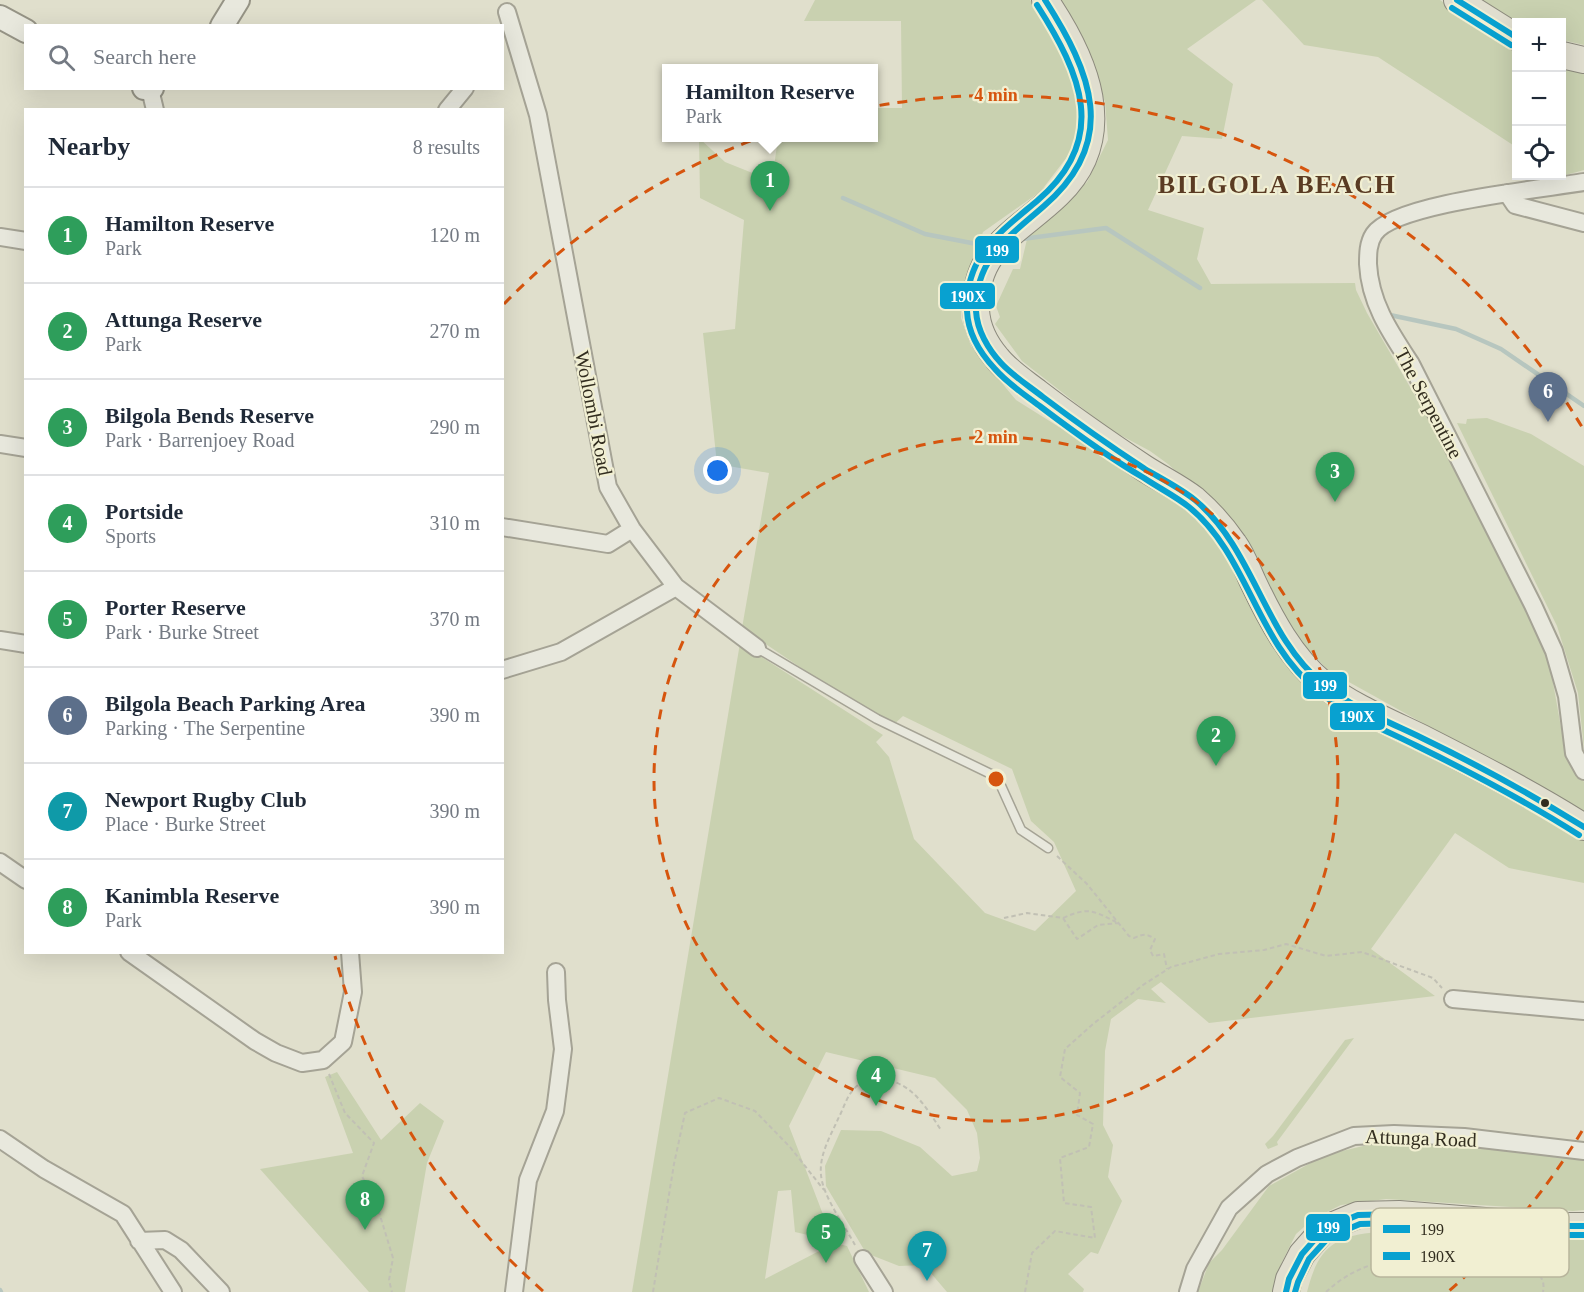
<!DOCTYPE html>
<meta charset="utf-8">
<style>
:root{--surface:#fff;--page:#f6f6f7;--text:#1f2937;--muted:#747a83;--line:#e0e1e3;--accent:#6f6b5c}
body{margin:0;font-family:Georgia,serif;background:var(--page);color:var(--text)}
.controls{position:absolute;right:18px;top:18px;display:grid;overflow:hidden;border-radius:0px;box-shadow:0 6px 24px #0002}
.controls button{width:54px;height:54px;display:grid;place-items:center;padding:0;border:0;border-bottom:2px solid var(--line);background:var(--surface);color:var(--text);font:30px sans-serif}
.you{position:absolute;left:718px;top:471px;width:21px;height:21px;margin:-15px;border:4px solid #fff;border-radius:50%;background:#1a73e8;box-shadow:0 0 0 9px #1a73e833}
.badge{display:grid;place-items:center;width:39px;height:39px;border-radius:50%;background:var(--accent);color:#fff;font-size:20px;font-weight:700}
.pin{position:absolute;translate:-50% -50px;filter:drop-shadow(0 2px 3px #0008)}
.pin::after{content:'';position:absolute;top:32px;width:21px;height:18px;background:inherit;clip-path:polygon(0 0,100% 0,50% 100%)}
.popup{position:absolute;left:662px;top:64px;width:216px;height:78px;box-sizing:border-box;display:grid;place-content:center;border-radius:0px;background:var(--surface);filter:drop-shadow(0 2px 4px #0005);font-size:20px;white-space:nowrap;color:var(--muted)}
.popup b{font-size:22px;color:var(--text)}
.popup::after{content:'';position:absolute;left:50%;top:100%;margin-left:-12px;border:12px solid transparent;border-top-color:var(--surface)}
.list{margin:0;padding:0;list-style:none}
h2{display:flex;justify-content:space-between;align-items:center;height:78px;margin:0;padding:0 24px;font-size:26px}
h2 small{font-size:20px;font-weight:400;color:var(--muted)}
.list li{display:grid;grid-template-columns:39px 1fr auto;gap:18px;align-items:center;box-sizing:border-box;height:96px;padding:0 24px;border-top:2px solid var(--line)}
.list b{display:block;font-size:22px;white-space:nowrap}
.list p{margin:0;font-size:20px;white-space:nowrap;color:var(--muted)}
.list em{font-size:20px;font-style:normal;color:var(--muted)}
.icon{flex:none;width:33px;height:33px;fill:none;stroke:currentColor;stroke-width:2;stroke-linecap:round;stroke-linejoin:round}
.map{position:relative;flex:none;width:1584px;height:1292px;overflow:hidden}
.search{position:absolute;background:var(--surface);box-shadow:0 6px 24px #0002;left:24px;top:24px;width:480px;height:66px;display:flex;align-items:center;gap:15px;box-sizing:border-box;padding:0 21px;border-radius:0px;color:var(--muted);font-size:22px}
.panel{position:absolute;background:var(--surface);box-shadow:0 6px 24px #0002;left:24px;top:108px;width:480px;height:846px;border-radius:0px}
.map>svg:first-child{display:block}
</style>
<div class="map">
<svg width="1584" height="1292" viewBox="0 0 1584 1292">
<rect width="100%" height="100%" fill="#e0dfcc"/>
<path fill="#c9d1b0" fill-rule="evenodd" d="M815 0H1030L1061 44 1076 87 1078 125 1070 153 1041 191 983 232 962 291 961 318 971 346 1016 400 1174 499 1223 545 1305 687 1490 784 1584 837V883L1509 868 1455 833 1371 949 1435 996 1209 1023 1161 982 1151 989 1166 1003 1138 999 1111 1019 1105 1051 1103 1125 1113 1145 1108 1177 1122 1201 1098 1254 1091 1252 1068 1274 1084 1289 1083 1292H947L924 1265 899 1266 866 1253 826 1186 825 1166 841 1130 881 1131 920 1147 952 1176 977 1171 980 1158 977 1133 967 1110 935 1078 826 1052 789 1126 834 1243 847 1246 869 1292H632L740 643 883 735 876 742 889 757 914 839 985 913 1035 931 1076 891 1054 842 1031 821 1012 769 903 716 890 728 742 628 769 473 717 464 703 333 735 329 744 220 700 198 699 138 725 162 755 174H773L778 138H874V108H902L901 21H804ZM791 1190 795 1232 812 1236 825 1248 765 1279 778 1191Z
M1058 0H1256L1187 49 1233 84 1222 139 1182 136 1148 210 1204 228 1197 259 1211 284 1355 283 1356 290 1367 313 1428 418 1535 621 1547 649 1565 750 1584 782V815L1504 768 1329 671 1295 636 1247 543 1235 525 1168 464 1150 451 1109 429 1022 361 995 324 1000 317 996 306 1013 269H1020L1028 235 1087 182 1108 140 1105 102 1089 59Z
M1262 0H1440L1480 28 1516 46V147L1378 57 1304 45Z
M1475 0H1584V45L1562 40V22L1516 23Z
M1562 63 1584 69V170L1562 176Z
M1487 418 1531 434 1584 466V748L1578 693 1557 626 1457 423 1466 424 1467 419Z
M1354 1038 1277 1142 1278 1145 1268 1149 1265 1144 1273 1136 1345 1040Z
M337 1072 381 1140 420 1103 444 1121 427 1163 405 1292H369L260 1169 353 1153 325 1077Z
M1376 1143 1472 1146 1584 1157V1210L1573 1211 1386 1199 1341 1205 1313 1219 1296 1234 1282 1262 1273 1292H1198L1209 1263 1222 1250 1269 1186 1325 1155Z
M1378 1232 1529 1242 1584 1236V1292H1307C1318 1249 1332 1236 1378 1232Z"/>
<g fill="none" stroke-linecap="round" stroke-linejoin="round">
<path stroke="#b7c6bf" stroke-width="4.5" d="M843 198 925 234 982 245
M1022 239 1106 228 1200 288
M1390 315 1456 329 1501 349 1584 406
M0 1290 1 1292"/>
<g stroke="#a5a395" stroke-width="11">
<path id="lane" d="M757 648 877 719 997 777 1021 830 1048 848"/>
</g>
<g stroke="#a5a395" stroke-width="20">
<path id="street" d="M507 12 538 115 608 487 632 529 676 587 757 648
M150 89 155 110
M447 110 465 88
M1584 182C1544 189 1394 203 1374 234 1368 243 1368 254 1368 264 1370 303 1390 332 1411 364L1533 605 1554 651 1567 696 1574 753 1584 771
M1507 193 1515 205 1584 223
M0 237 26 241
M0 444 26 448
M502 527 608 544 632 529
M0 640 26 644
M502 670 561 652 676 587
M0 862 26 880
M129 952 255 1041 276 1053 302 1063 323 1060 343 1042 353 992 350 952
M1453 999 1584 1011
M0 1139 44 1169 123 1214 173 1292
M139 1241 165 1240 181 1250 221 1292
M863 1259 884 1292
M514 1292 528 1180 555 1111 563 1049 557 1000 556 972
M1188 1292 1195 1269 1229 1208 1267 1174 1297 1158 1354 1136 1394 1134 1464 1137 1584 1151"/>
</g>
<g stroke="#959385" stroke-width="26">
<path id="secondary" d="M0 17 26 31
M222 26 238 0
M144 88H152"/>
</g>
<g stroke="#8b897c" stroke-width="28">
<path id="primary" d="M1045 0C1085 59 1119 135 1058 194 1019 232 974 247 976 310 977 328 985 344 997 358 1008 372 1024 382 1038 393 1072 419 1108 444 1144 468 1161 479 1180 488 1195 500 1210 513 1223 528 1234 544 1242 555 1247 569 1253 582 1270 618 1291 658 1323 684 1352 707 1389 722 1422 738 1477 766 1532 794 1584 827
M1457 0 1516 37
M1562 55 1584 60
M1286 1292 1289 1279 1302 1254 1324 1229 1358 1215 1399 1214 1547 1226H1584"/>
</g>
<path stroke="#c1c0b4" stroke-width="2" stroke-dasharray="4.5 3" stroke-linecap="butt" d="M1057 856 1087 884 1129 936 1134 938C1143 934 1146 933 1155 939L1150 950 1153 956 1164 954 1167 969
M1004 918 1027 913 1063 918 1077 939 1098 925 1119 923
M1063 918C1088 907 1092 910 1116 922
M329 1074 345 1113 374 1143 362 1176 379 1212 393 1258 389 1280 392 1292
M855 1245C845 1226 823 1197 821 1175 819 1155 830 1137 838 1119 843 1110 846 1098 853 1090 859 1082 870 1078 881 1079 912 1082 925 1106 941 1130
M653 1292 674 1164 685 1113 719 1098 755 1111 790 1147 824 1190
M1025 1292 1032 1253 1055 1231 1095 1238 1091 1207 1064 1203 1060 1158 1089 1147 1093 1124 1077 1115 1080 1093 1060 1077 1065 1049 1093 1024 1143 985 1171 967 1219 954 1264 950 1286 944 1326 956 1362 952 1433 978 1442 988
M1326 1292C1365 1255 1416 1255 1466 1252 1484 1251 1503 1249 1522 1248L1529 1254V1262C1536 1273 1546 1277 1543 1292"/>
<use href="#lane" stroke="#e8e8dd" stroke-width="8"/>
<use href="#street" stroke="#e8e8dd" stroke-width="16"/>
<use href="#secondary" stroke="#e8e8dd" stroke-width="22"/>
<use href="#primary" stroke="#e0decf" stroke-width="26"/>
<g stroke="#f1efd2" stroke-width="10">
<path id="bus-1" d="M1045 0C1091 72 1120 141 1044 206 1009 237 975 258 976 311 977 330 988 349 1001 363 1013 376 1029 386 1043 397 1076 422 1110 446 1145 469 1162 479 1180 488 1195 500 1255 550 1263 635 1323 684 1353 708 1389 722 1422 738 1478 765 1532 795 1584 827
M1457 0 1516 37
M1286 1292 1289 1279 1302 1254 1324 1229 1358 1215 1399 1214 1547 1226H1584"/>
</g>
<g stroke="#f1efd2" stroke-width="10">
<path id="bus-2" d="M1037 5C1081 74 1110 139 1037 201 999 233 965 256 967 311 968 333 980 353 995 369 1008 384 1025 395 1041 407 1074 432 1108 457 1144 478 1159 488 1175 496 1189 507 1249 556 1255 641 1318 691 1347 715 1383 729 1417 746 1472 773 1527 802 1579 835
M1452 8 1511 45
M1295 1292 1298 1282 1309 1259 1329 1237 1360 1224 1399 1223 1546 1235H1584"/>
</g>
<use href="#bus-1" stroke="#08a1d0" stroke-width="6"/>
<use href="#bus-2" stroke="#08a1d0" stroke-width="6"/>
</g>
<g fill="none" stroke="#d6550e" stroke-width="3" stroke-dasharray="10 8">
<circle cx="996" cy="779" r="342"/>
<path d="M1582 1131A684 684 0 0 1 1449 1291M543 1291A684 684 0 0 1 335 956M504 304A684 684 0 0 1 1582 427"/>
</g>
<circle fill="#322d1f" stroke="#f1efd2" stroke-width="2" cx="1545" cy="803" r="5"/>
<g text-anchor="middle" dominant-baseline="central" stroke-width="4.5" stroke-linejoin="round" paint-order="stroke">
<g font-size="20" fill="#322d1f" stroke="#f1efd2">
<text transform="translate(1429 403) rotate(62)">The Serpentine</text>
<text transform="translate(594 413) rotate(79)">Wollombi Road</text>
<text transform="translate(1421 1138) rotate(2)">Attunga Road</text>
</g>
<g font-size="26" font-weight="bold" letter-spacing="1.5" fill="#5a3b23" stroke="#f1efd2">
<text x="1277" y="184">BILGOLA BEACH</text>
</g>
</g>
<rect x="1371" y="1208" width="198" height="69" rx="9" fill="#f1efd2" stroke="#b8b59c" stroke-width="1.5"/>
<rect x="1383" y="1225" width="27" height="8" fill="#08a1d0"/>
<rect x="1383" y="1252" width="27" height="8" fill="#08a1d0"/>
<g font-size="16" fill="#322d1f">
<text x="1420" y="1235">199</text>
<text x="1420" y="1262">190X</text>
</g>
<circle cx="996" cy="779" r="9" fill="#d6550e" stroke="#f1efd2" stroke-width="3"/>
<g font-size="18" text-anchor="middle" font-weight="bold" fill="#d6550e" stroke="#f1efd2" stroke-width="4.5" stroke-linejoin="round" paint-order="stroke">
<text x="996" y="101">4 min</text>
<text x="996" y="443">2 min</text>
</g>
<g stroke="#f1efd2" stroke-width="2">
<rect x="974" y="235" width="46" height="29" rx="6" fill="#08a1d0"/>
<rect x="939" y="282" width="57" height="28" rx="6" fill="#08a1d0"/>
<rect x="1302" y="671" width="46" height="29" rx="6" fill="#08a1d0"/>
<rect x="1329" y="702" width="57" height="29" rx="6" fill="#08a1d0"/>
<rect x="1305" y="1213" width="46" height="29" rx="6" fill="#08a1d0"/>
</g>
<g font-size="16" text-anchor="middle" font-weight="bold" fill="#fff">
<text x="997" y="256">199</text>
<text x="968" y="302">190X</text>
<text x="1325" y="691">199</text>
<text x="1357" y="722">190X</text>
<text x="1328" y="1233">199</text>
</g>
</svg>
<div class="controls">
<button>+</button>
<button>−</button>
<button><svg class="icon" aria-label="locate" viewBox="0 0 24 24"><circle cx="12" cy="12" r="6"/><path d="M12 2v4M12 18v4M2 12h4M18 12h4"/></svg></button>
</div>
<div class="you"></div>
<div class="pin badge" style="left:770px;top:211px;background:#2e9e5b">1</div>
<div class="popup"><b>Hamilton Reserve</b>Park</div>
<div class="pin badge" style="left:1216px;top:766px;background:#2e9e5b">2</div>
<div class="pin badge" style="left:1335px;top:502px;background:#2e9e5b">3</div>
<div class="pin badge" style="left:876px;top:1106px;background:#2e9e5b">4</div>
<div class="pin badge" style="left:826px;top:1263px;background:#2e9e5b">5</div>
<div class="pin badge" style="left:1548px;top:422px;background:#5c6f8a">6</div>
<div class="pin badge" style="left:927px;top:1281px;background:#0f9aa8">7</div>
<div class="pin badge" style="left:365px;top:1230px;background:#2e9e5b">8</div>
<div class="search"><svg class="icon" aria-label="search" viewBox="0 0 24 24"><circle cx="10" cy="10" r="6"/><path d="M15 15l6 6"/></svg>Search here</div>
<section class="panel">
<h2>Nearby<small>8 results</small></h2>
<ul class="list">
<li><span class="badge" style="background:#2e9e5b">1</span><div><b>Hamilton Reserve</b><p>Park</p></div><em>120 m</em></li>
<li><span class="badge" style="background:#2e9e5b">2</span><div><b>Attunga Reserve</b><p>Park</p></div><em>270 m</em></li>
<li><span class="badge" style="background:#2e9e5b">3</span><div><b>Bilgola Bends Reserve</b><p>Park · Barrenjoey Road</p></div><em>290 m</em></li>
<li><span class="badge" style="background:#2e9e5b">4</span><div><b>Portside</b><p>Sports</p></div><em>310 m</em></li>
<li><span class="badge" style="background:#2e9e5b">5</span><div><b>Porter Reserve</b><p>Park · Burke Street</p></div><em>370 m</em></li>
<li><span class="badge" style="background:#5c6f8a">6</span><div><b>Bilgola Beach Parking Area</b><p>Parking · The Serpentine</p></div><em>390 m</em></li>
<li><span class="badge" style="background:#0f9aa8">7</span><div><b>Newport Rugby Club</b><p>Place · Burke Street</p></div><em>390 m</em></li>
<li><span class="badge" style="background:#2e9e5b">8</span><div><b>Kanimbla Reserve</b><p>Park</p></div><em>390 m</em></li>
</ul>
</section>
</div>
